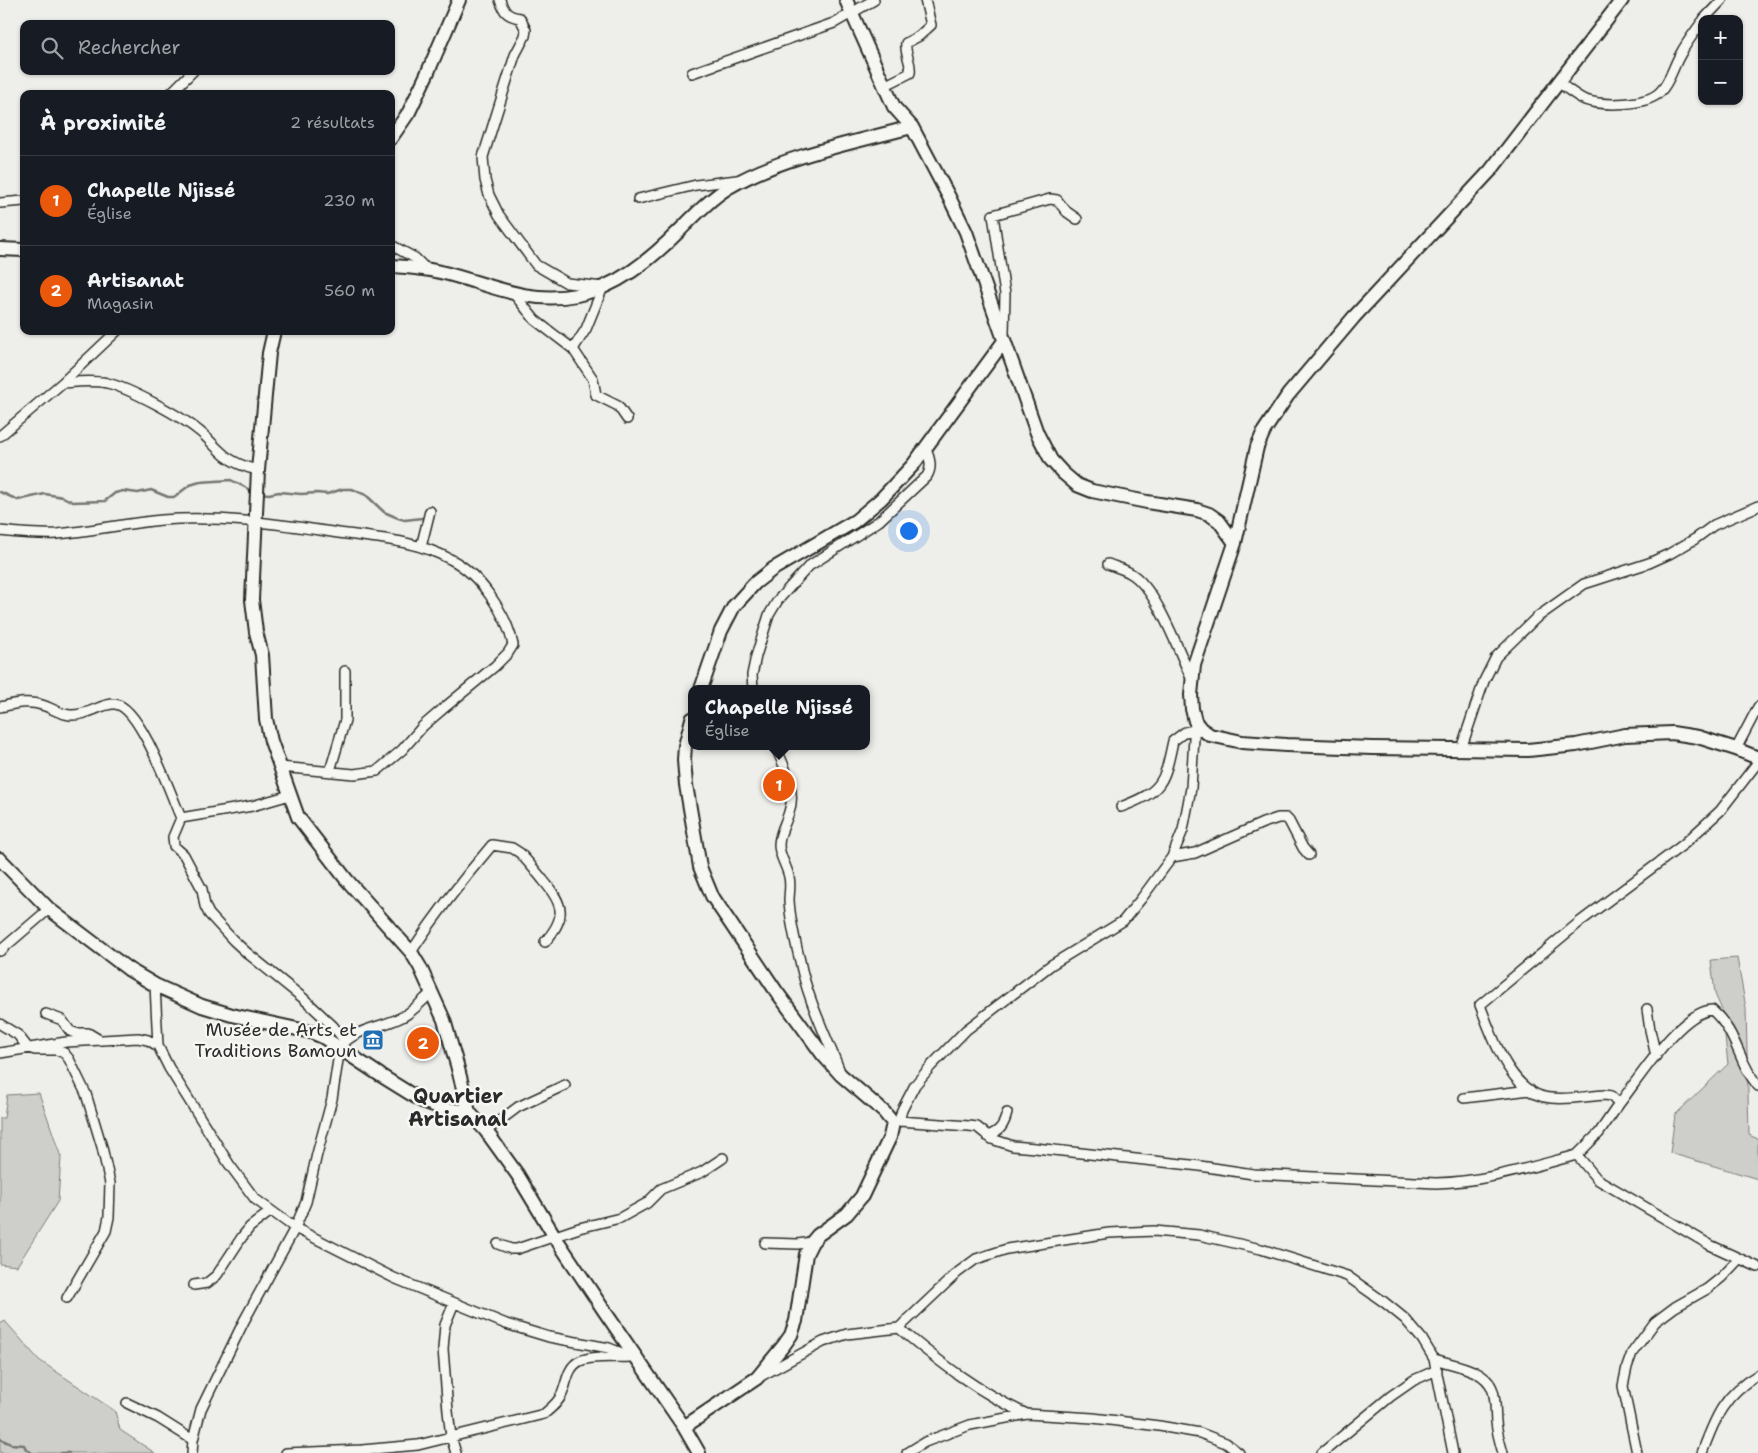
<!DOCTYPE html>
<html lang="fr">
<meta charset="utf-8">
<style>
:root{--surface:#171b24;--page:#242831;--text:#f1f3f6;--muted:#9ea1a6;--line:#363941;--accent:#ea580c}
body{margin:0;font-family:"Shantell Sans",sans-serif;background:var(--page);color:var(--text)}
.controls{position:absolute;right:15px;top:15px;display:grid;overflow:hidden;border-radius:10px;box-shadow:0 1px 4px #0004}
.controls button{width:45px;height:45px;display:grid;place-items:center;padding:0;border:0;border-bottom:1px solid var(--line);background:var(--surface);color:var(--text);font:25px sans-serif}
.you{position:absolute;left:908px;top:530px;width:18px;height:18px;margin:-12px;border:4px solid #fff;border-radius:50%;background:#1a73e8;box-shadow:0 0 0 8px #1a73e833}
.badge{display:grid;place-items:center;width:32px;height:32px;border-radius:50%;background:var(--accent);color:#fff;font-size:16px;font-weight:700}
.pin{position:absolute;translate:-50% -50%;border:2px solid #fff;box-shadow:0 1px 5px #0006}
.popup{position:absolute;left:688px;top:685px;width:182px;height:65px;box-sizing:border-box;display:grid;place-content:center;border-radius:10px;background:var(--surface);filter:drop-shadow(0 1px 4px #0005);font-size:16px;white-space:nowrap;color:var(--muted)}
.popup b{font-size:19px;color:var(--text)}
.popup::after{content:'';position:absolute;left:50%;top:100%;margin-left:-10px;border:10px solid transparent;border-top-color:var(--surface)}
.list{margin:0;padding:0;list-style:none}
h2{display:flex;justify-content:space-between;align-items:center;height:65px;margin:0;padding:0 20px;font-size:21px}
h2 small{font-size:16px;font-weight:400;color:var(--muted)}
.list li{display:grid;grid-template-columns:32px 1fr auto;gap:15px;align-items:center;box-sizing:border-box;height:90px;padding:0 20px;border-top:1px solid var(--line)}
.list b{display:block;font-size:19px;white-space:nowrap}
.list p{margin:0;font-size:16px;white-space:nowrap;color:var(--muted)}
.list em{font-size:16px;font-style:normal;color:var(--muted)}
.icon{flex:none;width:28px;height:28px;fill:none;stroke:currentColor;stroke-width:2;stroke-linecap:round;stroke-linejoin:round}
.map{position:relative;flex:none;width:1758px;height:1453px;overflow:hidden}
.search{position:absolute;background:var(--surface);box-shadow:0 1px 4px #0004;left:20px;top:20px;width:375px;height:55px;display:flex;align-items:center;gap:12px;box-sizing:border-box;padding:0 18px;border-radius:10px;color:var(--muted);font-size:19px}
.panel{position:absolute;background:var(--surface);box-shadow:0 1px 4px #0004;left:20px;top:90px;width:375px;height:245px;border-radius:10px}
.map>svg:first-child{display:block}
</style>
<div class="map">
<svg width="1758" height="1453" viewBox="0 0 1758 1453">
<rect width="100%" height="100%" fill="#eeeeea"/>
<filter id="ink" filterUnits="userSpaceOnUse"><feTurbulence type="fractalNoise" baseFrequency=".02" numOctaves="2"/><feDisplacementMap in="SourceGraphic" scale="10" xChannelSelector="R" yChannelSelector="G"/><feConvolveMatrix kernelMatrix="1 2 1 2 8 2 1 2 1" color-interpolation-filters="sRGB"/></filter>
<g filter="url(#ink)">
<path fill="#cececa" stroke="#7c7c7a" d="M1737 958 1746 1008 1749 1135 1758 1139V1179L1670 1153 1675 1115 1728 1064 1722 1010 1715 994 1711 960Z
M39 1093 61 1157 58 1201 17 1266 0 1264V1118H4L7 1095Z
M5 1321 39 1360 115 1411 120 1430 155 1453H0V1324Z"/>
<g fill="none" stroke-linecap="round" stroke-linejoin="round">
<path stroke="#757573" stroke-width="2.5" d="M0 492 18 500 45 494 63 497 73 502 105 501 115 493 123 491 138 493 151 490 168 497H174L190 485 200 482 231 480 252 491
M260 493 269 494 279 492 301 494 317 493 327 494 343 489H352L366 495 384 512 398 518 405 520 422 518
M0 1439 11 1444 24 1445 26 1449 32 1453
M61 1453H69"/>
<g stroke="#2b2b2b" stroke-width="12">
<path id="street" d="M500 0C504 12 507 16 520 18L526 30 525 36 515 55 483 157 485 180 489 195 499 215 536 265 567 283 603 287 586 329 573 349 593 379 596 395 618 406 627 419
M1704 19 1722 0
M692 73 834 23 874 0
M1559 83C1567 88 1576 96 1585 100 1603 106 1646 106 1660 92 1670 82 1673 67 1680 55 1686 43 1694 33 1702 22
M884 86 910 73C912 62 904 53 906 43L919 36 931 25 925 0
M170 94 193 71
M638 199 696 185 737 180
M0 203 24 201
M391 245 415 258 426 269
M514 294 535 320 573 349
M1004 333 1005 294 993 215 1050 199 1057 200 1067 212 1077 219
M62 383C77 382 92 380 107 383 129 388 181 416 199 431 207 437 213 445 221 452 230 461 246 468 258 470
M0 436 62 383 117 331
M0 531C19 533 38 535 57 534 92 531 127 523 162 520 220 516 275 523 332 532 373 538 413 539 450 559 479 573 507 614 513 645L508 653 495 666 444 708 423 726 402 750 377 771 354 774 280 767
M421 547 430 511
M1108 564C1115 567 1124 569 1130 573 1156 587 1179 652 1192 680
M753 689 752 675 756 656 769 615 778 600 809 566 879 521 927 476C933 466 929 458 926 448
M0 707C14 704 28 700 42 705 52 708 59 714 70 715 89 716 101 703 115 704 140 706 171 795 181 818L252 806 290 795
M775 746C784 765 797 791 789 812 786 823 779 833 779 845 779 856 787 866 789 877 791 885 789 893 789 900 790 920 795 941 800 961 807 998 825 1033 839 1069
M1461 749 1484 681 1496 657 1536 618 1584 584 1649 563 1669 554 1695 539 1714 525 1758 506
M1736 749 1758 707
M1758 762 1720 811 1684 844 1581 921 1480 1005C1492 1036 1511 1096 1551 1098 1569 1100 1588 1096 1605 1095L1611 1096 1619 1104 1599 1133 1577 1155 1597 1179 1710 1245 1758 1267
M330 771 345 720V671
M1121 807C1163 791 1164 783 1173 741L1185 732 1194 730
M181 818 173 837 174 846 184 855 202 889 205 906 209 914 233 940 246 952 303 998 333 1026 345 1041
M1172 857 1195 853 1263 823 1278 818H1286L1289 821 1303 848 1309 855
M0 951 49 909
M411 952C436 914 463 879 492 845L512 848 520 853C528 862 536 871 543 880 564 905 567 917 545 942
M155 985 158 1046
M1647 1009 1650 1030 1656 1056
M46 1014 62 1020 70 1031 75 1033H88L98 1039
M0 1024 18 1035 28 1048 35 1050H57L64 1053 69 1059 86 1094 102 1147 110 1183 109 1217 106 1231 67 1298
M0 1053 66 1042 138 1038 148 1040 158 1046 169 1068 229 1164 255 1199 295 1228 394 1278 506 1324 549 1337 609 1348 637 1359
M1464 1098 1530 1090
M1619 1104C1639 1079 1680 1012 1712 1010 1738 1033 1737 1061 1758 1086
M899 1121 902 1110 915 1085 931 1066 966 1030 1051 965 1123 921 1141 899 1172 857 1183 830 1191 788 1195 721
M893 1123 899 1121 969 1126 977 1127 992 1139 1013 1146 1035 1148 1200 1166 1253 1174 1436 1183C1484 1182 1531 1167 1577 1155
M486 1131 518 1107 565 1085
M987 1136C1000 1132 1004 1125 1007 1113
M765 1243 798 1244 812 1242
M498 1244 511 1249H517L579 1228 620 1218 647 1203 661 1189 702 1172 723 1158
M194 1285 207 1283 217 1275 242 1237 250 1227 271 1211
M454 1303 445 1325 443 1349 448 1411 451 1437 456 1453
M899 1328C938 1361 979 1393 1027 1414
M1434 1359C1453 1365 1487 1369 1493 1391 1496 1401 1495 1412 1496 1422 1497 1433 1500 1443 1503 1453
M761 1376 823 1342 847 1334 899 1328 957 1273 976 1259 1007 1249 1109 1233 1154 1231 1199 1235 1261 1249 1347 1276 1384 1302 1405 1319 1422 1339 1434 1359 1453 1453
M127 1403 158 1418 193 1440
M192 1453 193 1440 201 1409 244 1321 295 1228 306 1202 317 1154 332 1099 340 1047C355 1028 381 1028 402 1017 413 1012 423 1000 432 992
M286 1453 362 1450 418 1445 544 1414C551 1408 558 1403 562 1394 567 1383 567 1367 580 1361 592 1355 616 1358 630 1357
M907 1453 925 1442 970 1425 1027 1414 1093 1418 1159 1426 1200 1433 1226 1443 1239 1453
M1322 1453 1391 1396 1414 1380 1437 1370
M1637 1453 1623 1386 1627 1367 1632 1353 1655 1322 1675 1307 1707 1289 1722 1277 1739 1259
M1702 1453C1715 1418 1724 1394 1758 1375"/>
</g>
<g stroke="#2b2b2b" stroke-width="16">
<path id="secondary" d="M846 0 894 107 912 127 949 197 966 232 1037 433 1051 460 1063 473 1077 485 1092 491 1147 502 1197 510 1209 514 1219 521 1235 543 1194 665 1191 695 1192 709 1195 721 1201 729 1210 735 1242 742 1286 745 1372 748 1528 750 1576 745 1625 735 1672 733 1698 737 1736 749 1758 758
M391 138 409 112 427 74 459 0
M0 249 24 250
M391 266C408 267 424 268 440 272 488 283 525 305 577 295 616 288 650 260 678 232 694 216 710 199 729 187 780 157 855 142 912 127
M274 331 269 353 258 470 252 600 256 632 262 655 266 719 271 741 298 817 346 879 411 952 420 967 444 1020 457 1065 469 1112
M1235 543 1257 447 1264 431 1288 395 1354 317 1491 170 1622 0
M701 689 721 631 734 606 755 583 773 569 855 521 881 499 913 465 1004 341
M0 859 49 909 128 969 155 985 202 1006 232 1015 311 1032 323 1037 380 1075 422 1101 445 1109 469 1112 486 1131 517 1174 555 1237 605 1312 684 1427 699 1453
M684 1427 757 1378 784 1345 791 1335 796 1321 806 1254 812 1242 818 1235 847 1214 862 1196 890 1137 893 1123 884 1112 841 1075 823 1055 776 991 712 896 700 867 686 785 684 760 685 746 692 719"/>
</g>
<use href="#street" stroke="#f6f6f2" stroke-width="9"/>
<use href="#secondary" stroke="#f6f6f2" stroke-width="12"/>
</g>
</g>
<defs>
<g id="museum-square" transform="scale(1.125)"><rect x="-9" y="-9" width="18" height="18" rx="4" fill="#1f6fb2" stroke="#f6f6f2"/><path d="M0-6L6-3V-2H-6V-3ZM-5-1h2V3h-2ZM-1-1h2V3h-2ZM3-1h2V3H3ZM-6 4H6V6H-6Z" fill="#fff"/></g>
</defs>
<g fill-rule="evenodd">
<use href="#museum-square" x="373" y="1040"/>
</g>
<g text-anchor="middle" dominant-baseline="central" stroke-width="5" stroke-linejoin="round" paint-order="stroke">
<g font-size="18" fill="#2b2b2b" stroke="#f6f6f2" text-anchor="end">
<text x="357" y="1030">Musée de Arts et<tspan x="357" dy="21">Traditions Bamoun</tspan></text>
</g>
<g font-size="20" font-weight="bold" fill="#2b2b2b" stroke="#f6f6f2">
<text x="458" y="1096">Quartier<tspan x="458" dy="23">Artisanal</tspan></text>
</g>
</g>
</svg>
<div class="controls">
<button>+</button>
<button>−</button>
</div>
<div class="you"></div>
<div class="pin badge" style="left:779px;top:785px">1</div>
<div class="popup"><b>Chapelle Njissé</b>Église</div>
<div class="pin badge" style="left:423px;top:1043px">2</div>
<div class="search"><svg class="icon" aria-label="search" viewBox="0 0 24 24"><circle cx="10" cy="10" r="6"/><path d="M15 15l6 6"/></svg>Rechercher</div>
<section class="panel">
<h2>À proximité<small>2 résultats</small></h2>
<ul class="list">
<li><span class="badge">1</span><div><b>Chapelle Njissé</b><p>Église</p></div><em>230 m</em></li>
<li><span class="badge">2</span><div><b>Artisanat</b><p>Magasin</p></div><em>560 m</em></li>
</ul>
</section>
</div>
